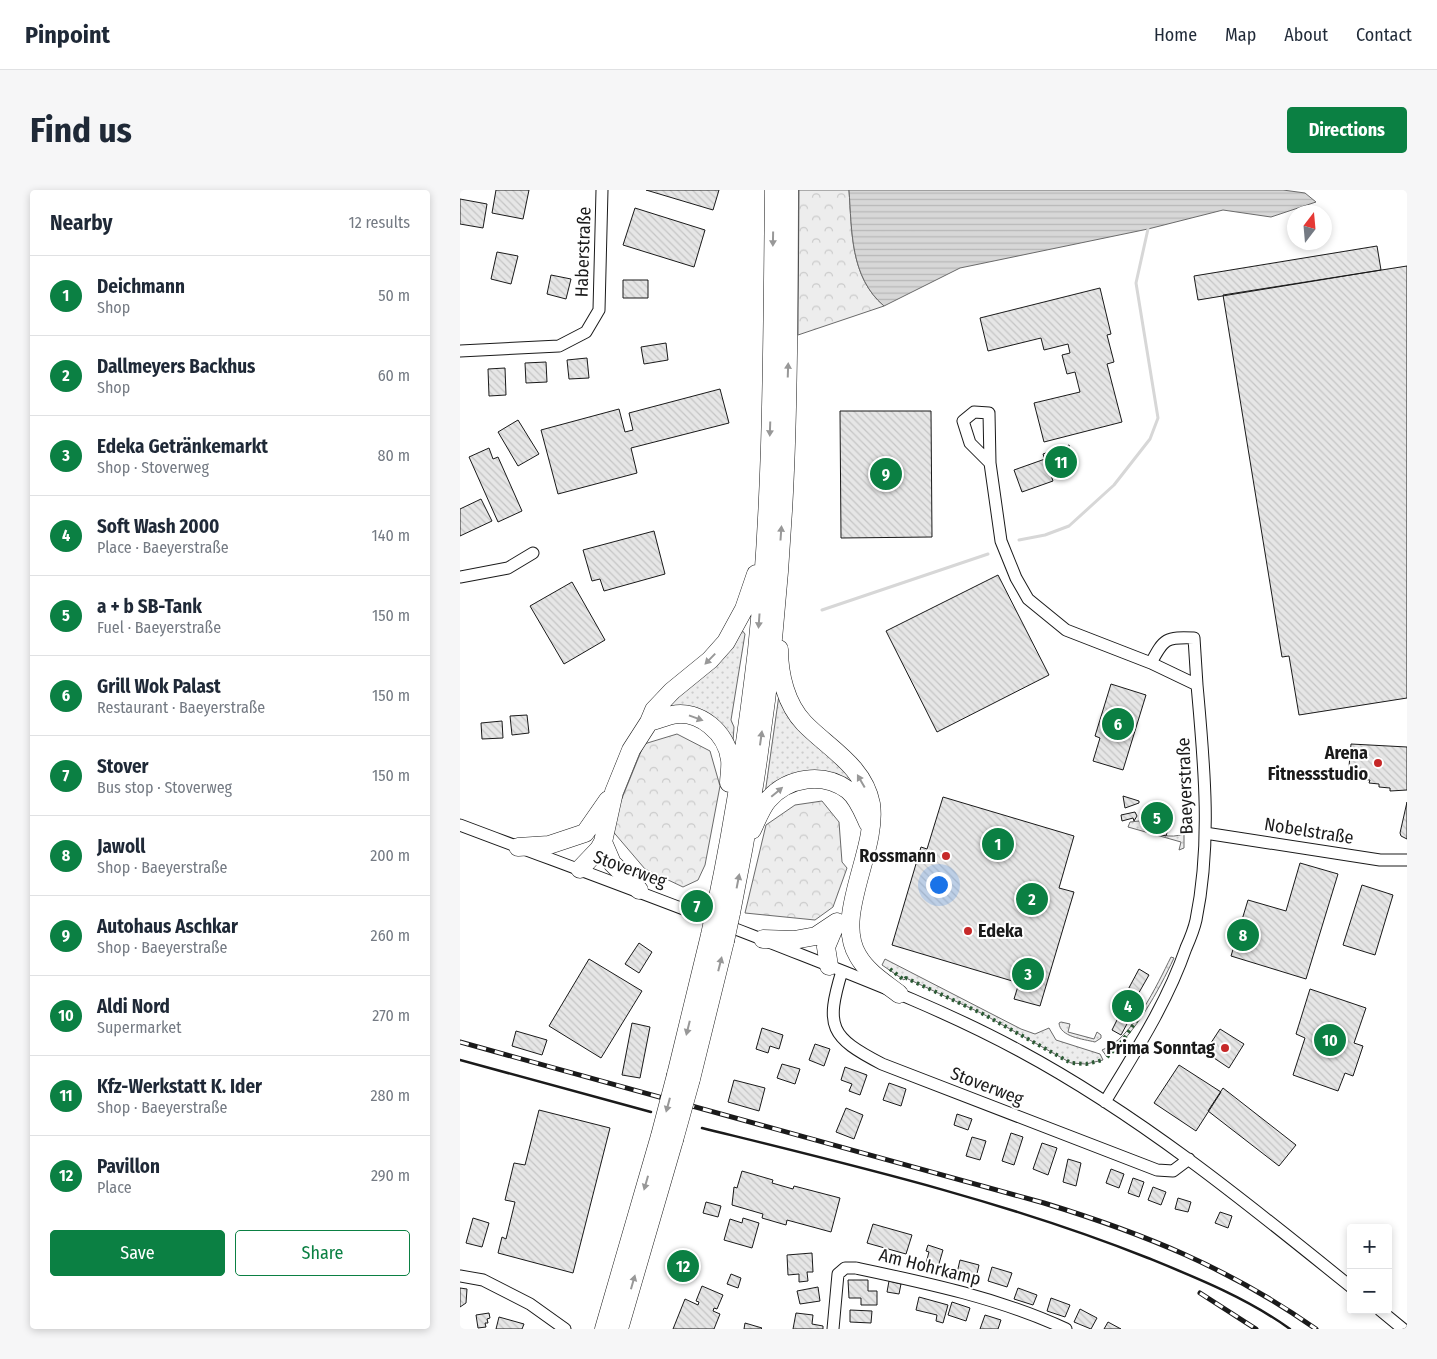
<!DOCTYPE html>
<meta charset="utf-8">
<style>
:root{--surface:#fff;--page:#f6f6f7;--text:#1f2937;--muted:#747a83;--line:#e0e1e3;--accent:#0b8043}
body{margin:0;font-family:"Fira Sans Condensed",sans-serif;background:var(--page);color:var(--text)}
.controls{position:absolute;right:15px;bottom:15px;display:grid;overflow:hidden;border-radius:5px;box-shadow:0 2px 8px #0003}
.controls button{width:45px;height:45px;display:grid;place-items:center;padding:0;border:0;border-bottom:1px solid var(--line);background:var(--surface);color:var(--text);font:25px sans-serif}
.compass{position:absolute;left:827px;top:15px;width:45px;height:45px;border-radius:50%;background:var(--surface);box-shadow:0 2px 8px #0003;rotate:16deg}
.you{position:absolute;left:478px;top:694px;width:18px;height:18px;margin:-12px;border:4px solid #fff;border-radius:50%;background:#1a73e8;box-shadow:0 0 0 8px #1a73e833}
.badge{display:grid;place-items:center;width:32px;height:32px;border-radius:50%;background:var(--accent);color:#fff;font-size:16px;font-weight:700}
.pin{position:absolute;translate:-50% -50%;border:2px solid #fff;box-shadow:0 1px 5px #0006}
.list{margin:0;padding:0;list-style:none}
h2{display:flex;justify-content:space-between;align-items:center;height:65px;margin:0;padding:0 20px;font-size:21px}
h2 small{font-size:16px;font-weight:400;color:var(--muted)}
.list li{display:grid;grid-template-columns:32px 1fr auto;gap:15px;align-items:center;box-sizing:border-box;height:80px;padding:0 20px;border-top:1px solid var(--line)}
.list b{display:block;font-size:19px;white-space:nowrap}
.list p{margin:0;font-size:16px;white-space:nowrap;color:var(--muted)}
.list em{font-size:16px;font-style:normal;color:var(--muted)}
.actions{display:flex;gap:10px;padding:15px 20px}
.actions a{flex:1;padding:11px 0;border:1px solid var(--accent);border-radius:5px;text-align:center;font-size:18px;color:var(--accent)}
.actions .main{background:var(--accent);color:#fff}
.map{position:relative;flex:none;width:947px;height:1139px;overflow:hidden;border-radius:5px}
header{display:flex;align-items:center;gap:30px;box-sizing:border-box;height:70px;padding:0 25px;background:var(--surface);border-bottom:1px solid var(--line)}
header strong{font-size:24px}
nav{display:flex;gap:28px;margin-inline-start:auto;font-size:18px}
.intro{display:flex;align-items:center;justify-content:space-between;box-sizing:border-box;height:120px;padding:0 30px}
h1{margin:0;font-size:35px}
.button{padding:12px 22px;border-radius:5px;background:var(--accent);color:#fff;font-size:18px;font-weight:700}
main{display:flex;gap:30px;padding:0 30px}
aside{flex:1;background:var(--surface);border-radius:5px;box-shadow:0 2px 8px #0003}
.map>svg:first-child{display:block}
</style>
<header>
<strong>Pinpoint</strong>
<nav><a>Home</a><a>Map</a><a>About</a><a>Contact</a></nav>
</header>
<div class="intro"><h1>Find us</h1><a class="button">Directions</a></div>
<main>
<aside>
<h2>Nearby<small>12 results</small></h2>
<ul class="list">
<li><span class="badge">1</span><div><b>Deichmann</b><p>Shop</p></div><em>50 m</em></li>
<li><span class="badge">2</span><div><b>Dallmeyers Backhus</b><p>Shop</p></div><em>60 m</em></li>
<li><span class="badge">3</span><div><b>Edeka Getränkemarkt</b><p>Shop · Stoverweg</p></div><em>80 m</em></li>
<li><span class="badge">4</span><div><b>Soft Wash 2000</b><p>Place · Baeyerstraße</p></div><em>140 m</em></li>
<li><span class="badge">5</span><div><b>a + b SB-Tank</b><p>Fuel · Baeyerstraße</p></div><em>150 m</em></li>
<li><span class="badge">6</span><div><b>Grill Wok Palast</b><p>Restaurant · Baeyerstraße</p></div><em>150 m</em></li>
<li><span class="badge">7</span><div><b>Stover</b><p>Bus stop · Stoverweg</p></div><em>150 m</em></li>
<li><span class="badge">8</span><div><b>Jawoll</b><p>Shop · Baeyerstraße</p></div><em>200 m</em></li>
<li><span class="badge">9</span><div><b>Autohaus Aschkar</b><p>Shop · Baeyerstraße</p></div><em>260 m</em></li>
<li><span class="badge">10</span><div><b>Aldi Nord</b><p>Supermarket</p></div><em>270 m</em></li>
<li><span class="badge">11</span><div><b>Kfz-Werkstatt K. Ider</b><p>Shop · Baeyerstraße</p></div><em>280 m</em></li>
<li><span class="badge">12</span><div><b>Pavillon</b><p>Place</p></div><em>290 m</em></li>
</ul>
<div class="actions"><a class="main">Save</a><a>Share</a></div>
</aside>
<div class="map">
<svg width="947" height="1139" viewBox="0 0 947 1139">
<defs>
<pattern id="green-dots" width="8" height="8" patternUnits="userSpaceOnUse" patternTransform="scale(1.25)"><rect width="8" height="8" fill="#ededed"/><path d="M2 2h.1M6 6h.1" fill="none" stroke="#cbcbcb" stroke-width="1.8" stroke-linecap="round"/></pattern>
<pattern id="forest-crowns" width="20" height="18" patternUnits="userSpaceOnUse" patternTransform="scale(1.25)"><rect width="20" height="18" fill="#ededed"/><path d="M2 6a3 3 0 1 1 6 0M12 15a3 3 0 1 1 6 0" fill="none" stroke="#cbcbcb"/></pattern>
<pattern id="water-rules" width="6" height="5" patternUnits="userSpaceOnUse" patternTransform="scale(1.25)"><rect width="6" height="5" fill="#d7d7d7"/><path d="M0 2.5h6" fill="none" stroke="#b8b8b8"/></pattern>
<pattern id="building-back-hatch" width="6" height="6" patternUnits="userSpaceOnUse" patternTransform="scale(1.25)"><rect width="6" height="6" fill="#e6e6e6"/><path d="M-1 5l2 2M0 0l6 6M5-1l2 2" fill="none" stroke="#c5c5c5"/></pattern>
</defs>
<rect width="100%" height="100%" fill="#fff"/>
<path fill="url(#green-dots)" stroke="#6a6a6a" d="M281 439 285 444 271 530 274 537 273 551 204 517Z
M319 505 377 569 405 607 372 586 305 604Z
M679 631 684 640C699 644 709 649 724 644V658L719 660 721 652 668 637 670 632Z
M711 767 714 768C698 802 676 842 647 867L642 860C672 849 697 795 711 767Z
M425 769 561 839 575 844 589 838 596 850 640 864 643 870 626 874 611 873 523 824 446 788 444 790 422 775Z
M601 832 610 834 608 842 634 849 637 842 641 845V848L635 852C623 849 600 847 599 833Z"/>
<path fill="url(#forest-crowns)" stroke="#6a6a6a" d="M339 0H389C392 41 390 87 424 116L338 145Z
M217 544 250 561 260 596 245 675 238 690 223 697 185 679 150 638 184 554Z
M362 611 379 632 382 672 387 678 373 717 355 730 285 723 306 635 335 615Z"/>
<path fill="url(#water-rules)" stroke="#6a6a6a" d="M389 0H823L845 3 856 12 811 27 763 20 688 39 500 78 424 116C390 87 392 41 389 0Z"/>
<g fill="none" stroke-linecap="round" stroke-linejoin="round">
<path stroke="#d7d7d7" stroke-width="3" d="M559 350 585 345 609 336 654 295 690 249 698 228 676 93 688 39
M362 420 528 364"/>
</g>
<path fill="url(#building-back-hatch)" stroke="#1a1a1a" d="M36 0H69L63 29 32 23Z
M186 0H259L253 20Z
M0 9 27 14 23 38 0 34Z
M175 18 245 40 234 77 163 55Z
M917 56 921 80 738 110 734 86Z
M37 62 58 66 51 94 31 89Z
M947 76V508L839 525 829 466 822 467 763 105Z
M91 85 111 89 106 109 87 104Z
M163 90H188V108H163Z
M640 98 651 144 647 145 654 172 647 174 662 232 584 252 574 213 620 202 615 182 607 184 602 165 610 163 608 154 584 160 581 148 528 161 520 128Z
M206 153 208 170 184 174 181 157Z
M127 168 129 188 109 189 107 170Z
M86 172 87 192 66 193 65 173Z
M45 178 46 205 29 206 28 179Z
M260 199 269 233 171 258 177 283 98 304 81 240 159 219 165 242 173 240 169 223Z
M380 221H471L472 347 381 348Z
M58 230 79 264 58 276 38 242Z
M609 255 616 275 590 284 583 264Z
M29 258 33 269 38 267 62 321 38 332 9 267Z
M585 269 593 291 562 302 554 280Z
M21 309 32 331 0 346V319Z
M194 341 205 384 144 401 140 389 132 391 123 360Z
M538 385 589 485 477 542 426 441Z
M112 392 145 450 104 474 70 416Z
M651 494 686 505 663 580 633 571 640 548 635 546Z
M67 525 69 543 52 545 50 526Z
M42 531 43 548 22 549 21 533Z
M891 554 947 557V600L930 601V598L919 597V594L909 593 910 590 888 588Z
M663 606 679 611V613L665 618Z
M483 607 614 646 599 698 614 702 580 816 554 809 559 793 432 755 461 657 467 659Z
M947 612V649L941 646 940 643Z
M692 615 713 622 706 646 684 640Z
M675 622 677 626 674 631 673 628 662 631 661 625Z
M840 673 878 684 846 789 771 766 788 710 826 721Z
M902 695 933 705 915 765 883 755Z
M179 753 192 762 179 783 165 774Z
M129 769 182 801 141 868 89 836Z
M679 779 689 785 677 806 681 808 661 845 652 840 659 826 655 824Z
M850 799 906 818 894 853 903 856 893 886 885 883 878 901 833 885 845 848 836 844Z
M172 833 190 837 180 888 162 885Z
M302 838 323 845 319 859 310 856 308 863 296 859Z
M760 839 784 854 769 878 745 862Z
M56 841 87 850 82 865 52 856Z
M355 854 370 859 364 876 349 870Z
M322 874 340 879 335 894 317 888Z
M719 875 761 902 736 941 694 913Z
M385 877 407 885 400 905 389 901 392 894 381 890Z
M274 890 305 898 299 921 268 912Z
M429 893 446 899 441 916 423 910Z
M763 898 836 955 819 976 748 921Z
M386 918 403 925 394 949 376 942Z
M79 920 150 938 113 1083 38 1063 42 1047 46 1049 55 1012 45 1010 54 973 65 975Z
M497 924 512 929 508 940 494 935Z
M551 943 563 947 554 975 542 971Z
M512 947 526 951 520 970 506 966Z
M582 953 597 958 588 985 573 979Z
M608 969 621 973 616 996 603 992Z
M651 979 664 984 659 998 646 993Z
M282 981 313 990 312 993 333 999 334 996 380 1008 371 1042 327 1030 326 1035 302 1028 303 1024 272 1015 274 997 277 998Z
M673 988 684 992 679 1007 668 1003Z
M693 997 706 1002 701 1015 688 1010Z
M718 1008 731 1012 728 1022 715 1019Z
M246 1012 261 1016 258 1027 243 1023Z
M760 1022 772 1026 768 1038 755 1033Z
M13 1028 29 1033 22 1057 6 1053Z
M283 1028 299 1033 292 1058 264 1050 270 1029 282 1033Z
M413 1034 452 1045 446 1064 407 1053Z
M468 1055 483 1060 478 1077 466 1073 469 1062 466 1061Z
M352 1063 353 1082H347L348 1091 339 1092V1084L328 1085 327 1065Z
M221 1070 229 1073 226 1082 218 1079Z
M500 1070 519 1075 516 1088 497 1083Z
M532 1077 552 1083 547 1097 528 1091Z
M271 1084 281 1088 278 1098 267 1094Z
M388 1090H408V1101H417V1115H401V1108H389Z
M429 1091 441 1094 439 1104 427 1102Z
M242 1096 263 1105 257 1119 254 1118 253 1121 260 1124 254 1139H213L225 1109 238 1115 239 1112 236 1111Z
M358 1097 360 1111 340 1114 337 1101Z
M0 1098 7 1099 6 1113 0 1117Z
M558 1098 577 1105 573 1115 554 1109Z
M459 1107 488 1115 483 1133 476 1131 477 1125 456 1120Z
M591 1108 610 1115 605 1127 587 1121Z
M492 1112 510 1118 506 1131 488 1125Z
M620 1119 637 1128 631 1139 614 1132Z
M390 1120 412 1121 411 1133 390 1132Z
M29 1123 30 1128 27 1129 28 1133H25L26 1137 18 1138 16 1125Z
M336 1123 353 1125 352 1134 363 1136V1139H333Z
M525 1125 541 1130 538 1139H520Z
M39 1127 64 1134 62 1139H36Z
M648 1132 661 1139H644Z
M285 1133 302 1138 301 1139H284Z"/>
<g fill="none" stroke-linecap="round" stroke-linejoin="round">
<g stroke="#1a1a1a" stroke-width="13">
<path id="minor" d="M0 161 99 156 126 142 139 120 142 0
M530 273 510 253 503 231 514 222 529 223 530 273 541 351 556 388 568 409 606 440 691 473 737 495C744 573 752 652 736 730 734 739 730 749 726 758 707 813 675 862 645 912
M0 387 48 378 73 363
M691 473C704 448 706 447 734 448L737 495
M0 635C114 678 229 720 342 765 416 794 490 823 560 861 679 925 786 1012 891 1097
M745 643 920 670H947
M382 781C365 837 370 847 422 874L697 980 713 981 729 969
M0 1086 23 1090 70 1114 105 1139
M920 1120 943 1139
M373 1139 378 1084 385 1078H396C467 1093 539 1108 606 1139"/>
</g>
<g stroke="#1a1a1a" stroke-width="19">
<path id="highway" d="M319 459C319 485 326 514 344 533 368 558 404 576 411 614 418 660 373 726 398 766 407 782 425 793 439 804
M189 532C197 530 204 527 212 525 239 519 267 543 270 570 271 577 269 586 269 593
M292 640C297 630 301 618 308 610 328 587 363 582 388 600 398 608 403 622 408 633
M143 652 152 673 179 700
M58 657 89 655 125 643 148 610
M120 679 139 659 143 652 154 602 171 560 189 532 194 520 212 501 250 470 266 452 284 419 296 384
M256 717C274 632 287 546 297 460 313 307 312 153 314 0
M271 723C301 577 319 428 325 280 329 187 329 93 329 0
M303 749 334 750 356 746 377 732
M369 776 366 757 376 733
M216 885 250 745
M231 889 265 751
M144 1139 200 946
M159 1139 214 950"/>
</g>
<use href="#minor" stroke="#fff" stroke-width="11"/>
<use href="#highway" stroke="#fff" stroke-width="18"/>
<g stroke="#1a1a1a" stroke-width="5">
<path id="rail" d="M0 852 584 1013C685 1044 769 1078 856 1139
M740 1103 796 1139"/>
</g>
<use href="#rail" stroke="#fff" stroke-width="3" stroke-dasharray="9" stroke-linecap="butt"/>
<g stroke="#1a1a1a" stroke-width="19" stroke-linecap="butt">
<path id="highway-bridge" d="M250 745 256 717
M265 751 271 723
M200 946 216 885
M214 950 231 889"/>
</g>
<use href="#highway-bridge" stroke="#fff" stroke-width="18"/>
<path stroke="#2b5a34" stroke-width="4" stroke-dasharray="2.5 4" stroke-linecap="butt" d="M430 779 444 790 446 788 523 824 611 873 626 874 643 870
M647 867 661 853 685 818"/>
<path stroke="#1a1a1a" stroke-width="2.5" d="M0 870 191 922
M242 938C392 975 545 1011 688 1068 737 1088 787 1108 830 1139"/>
</g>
<defs><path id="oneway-solid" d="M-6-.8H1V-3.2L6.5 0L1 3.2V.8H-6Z" transform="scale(1.25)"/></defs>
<g fill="#989898">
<use href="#oneway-solid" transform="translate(313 49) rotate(91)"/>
<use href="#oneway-solid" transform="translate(328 180) rotate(-88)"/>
<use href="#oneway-solid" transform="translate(310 239) rotate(92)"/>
<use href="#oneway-solid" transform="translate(321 343) rotate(-86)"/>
<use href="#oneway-solid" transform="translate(299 431) rotate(94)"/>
<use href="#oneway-solid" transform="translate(250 469) rotate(134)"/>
<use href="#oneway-solid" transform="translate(236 528) rotate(20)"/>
<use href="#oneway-solid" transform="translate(301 548) rotate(-82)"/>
<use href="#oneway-solid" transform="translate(401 591) rotate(-120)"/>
<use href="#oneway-solid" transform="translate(317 602) rotate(-40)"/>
<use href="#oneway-solid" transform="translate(278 691) rotate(-79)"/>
<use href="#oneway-solid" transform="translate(260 774) rotate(-76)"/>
<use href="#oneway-solid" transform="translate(228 838) rotate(104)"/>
<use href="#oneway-solid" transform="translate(208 915) rotate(105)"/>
<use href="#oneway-solid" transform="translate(186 993) rotate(106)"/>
<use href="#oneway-solid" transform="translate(173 1092) rotate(-74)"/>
</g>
<g fill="#c62828" stroke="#fff" stroke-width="2">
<circle cx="918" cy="573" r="5"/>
<circle cx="486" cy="666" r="5"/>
<circle cx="508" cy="741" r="5"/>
<circle cx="765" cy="858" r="5"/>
</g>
<g text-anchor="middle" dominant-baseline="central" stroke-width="4" stroke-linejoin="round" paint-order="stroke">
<g font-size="18" fill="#1a1a1a" stroke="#fff">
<text transform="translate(123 62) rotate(-88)">Haberstraße</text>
<text transform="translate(725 596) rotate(-92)">Baeyerstraße</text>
<text transform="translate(849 641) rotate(9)">Nobelstraße</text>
<text transform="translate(170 679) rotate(20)">Stoverweg</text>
<text transform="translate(527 896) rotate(21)">Stoverweg</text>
<text transform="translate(470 1077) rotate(14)">Am Hohrkamp</text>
</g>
<g font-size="18" font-weight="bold" fill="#1a1a1a" stroke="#fff" text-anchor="end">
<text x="908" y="563">Arena<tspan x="908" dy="21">Fitnessstudio</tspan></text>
<text x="476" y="666">Rossmann</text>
<text x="518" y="741" text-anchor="start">Edeka</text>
<text x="755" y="858">Prima Sonntag</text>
</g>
</g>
</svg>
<div class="controls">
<button>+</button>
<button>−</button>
</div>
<svg class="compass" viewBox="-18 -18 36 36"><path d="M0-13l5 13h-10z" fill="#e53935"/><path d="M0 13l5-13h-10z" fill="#747a83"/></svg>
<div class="you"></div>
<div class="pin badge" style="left:538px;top:654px">1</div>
<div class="pin badge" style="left:572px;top:709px">2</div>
<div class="pin badge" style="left:568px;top:784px">3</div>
<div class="pin badge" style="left:668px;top:816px">4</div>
<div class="pin badge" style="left:697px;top:628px">5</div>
<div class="pin badge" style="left:658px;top:534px">6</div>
<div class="pin badge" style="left:237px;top:716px">7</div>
<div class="pin badge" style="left:783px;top:745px">8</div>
<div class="pin badge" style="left:426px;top:284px">9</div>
<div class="pin badge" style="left:870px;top:850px">10</div>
<div class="pin badge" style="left:601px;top:272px">11</div>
<div class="pin badge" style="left:223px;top:1076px">12</div>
</div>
</main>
